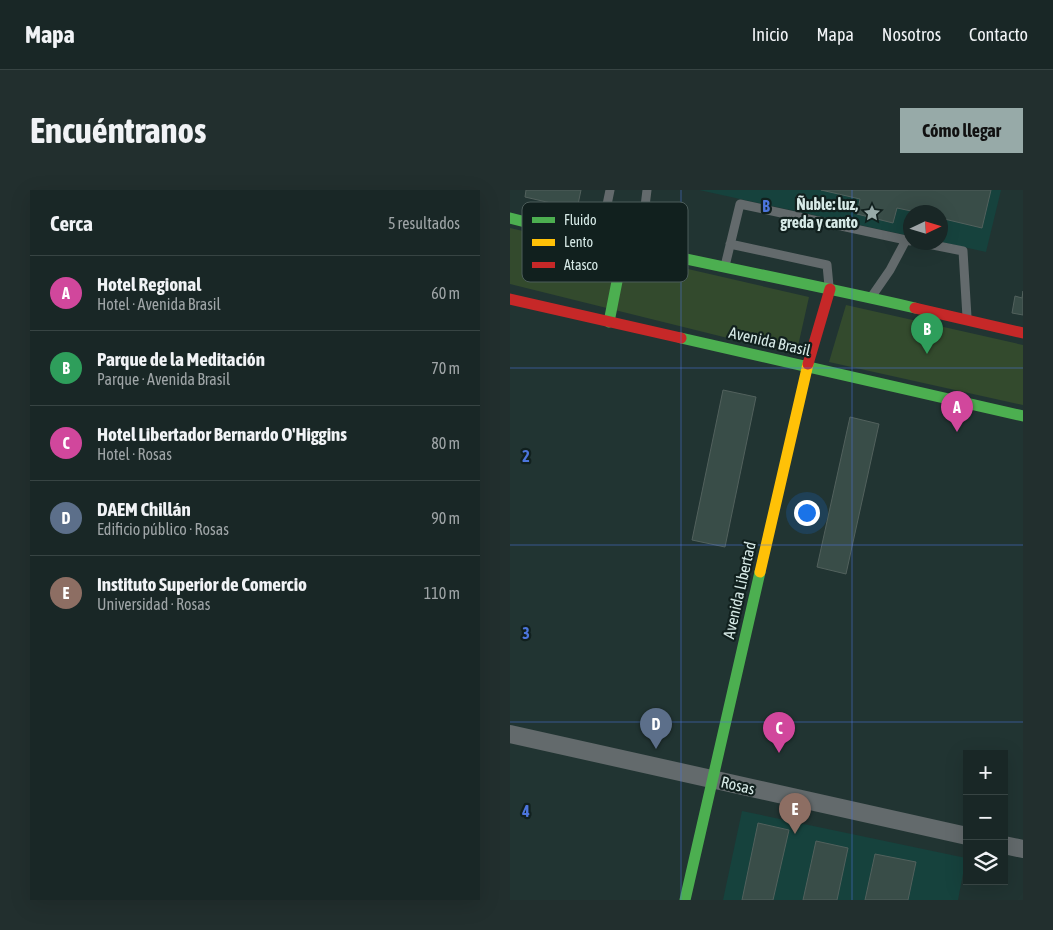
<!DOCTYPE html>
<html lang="es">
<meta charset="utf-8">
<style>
:root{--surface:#192726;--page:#222f2e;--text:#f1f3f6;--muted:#9fa5a7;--line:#374443;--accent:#97aaa8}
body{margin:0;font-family:"Asap Condensed",sans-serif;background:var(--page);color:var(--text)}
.controls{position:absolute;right:15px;bottom:15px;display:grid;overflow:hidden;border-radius:0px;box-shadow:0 5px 20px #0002}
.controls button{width:45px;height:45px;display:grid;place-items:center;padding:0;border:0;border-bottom:1px solid var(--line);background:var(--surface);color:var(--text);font:25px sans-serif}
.compass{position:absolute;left:393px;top:15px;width:45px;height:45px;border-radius:50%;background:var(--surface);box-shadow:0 5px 20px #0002;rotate:86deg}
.you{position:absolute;left:296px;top:322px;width:18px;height:18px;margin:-12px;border:4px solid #fff;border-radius:50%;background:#1a73e8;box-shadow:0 0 0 8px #1a73e833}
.badge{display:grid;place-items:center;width:32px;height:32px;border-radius:50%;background:var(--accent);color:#fff;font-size:16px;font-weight:700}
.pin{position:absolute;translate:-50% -41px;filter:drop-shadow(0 1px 2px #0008)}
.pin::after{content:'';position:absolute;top:26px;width:18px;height:15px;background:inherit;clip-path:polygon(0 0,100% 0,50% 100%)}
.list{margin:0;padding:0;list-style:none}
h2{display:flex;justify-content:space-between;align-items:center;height:65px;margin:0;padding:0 20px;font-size:21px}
h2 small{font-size:16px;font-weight:400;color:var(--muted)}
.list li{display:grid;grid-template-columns:32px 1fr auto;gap:15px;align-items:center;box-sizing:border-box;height:75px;padding:0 20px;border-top:1px solid var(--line)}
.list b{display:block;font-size:19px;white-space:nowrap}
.list p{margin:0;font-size:16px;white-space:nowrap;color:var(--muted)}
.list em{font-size:16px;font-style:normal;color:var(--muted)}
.icon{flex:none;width:28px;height:28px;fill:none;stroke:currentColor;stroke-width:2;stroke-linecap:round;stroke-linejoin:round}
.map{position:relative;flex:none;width:513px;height:710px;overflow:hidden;border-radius:0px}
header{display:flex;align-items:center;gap:30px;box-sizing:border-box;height:70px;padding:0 25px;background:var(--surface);border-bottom:1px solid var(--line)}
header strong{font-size:24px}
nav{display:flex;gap:28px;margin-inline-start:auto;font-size:18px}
.intro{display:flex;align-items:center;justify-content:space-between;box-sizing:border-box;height:120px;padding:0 30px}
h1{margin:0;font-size:35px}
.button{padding:12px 22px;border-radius:0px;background:var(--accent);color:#111;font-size:18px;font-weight:700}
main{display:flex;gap:30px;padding:0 30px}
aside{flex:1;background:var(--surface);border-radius:0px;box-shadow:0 5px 20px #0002}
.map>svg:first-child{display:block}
</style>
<header>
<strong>Mapa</strong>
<nav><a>Inicio</a><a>Mapa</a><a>Nosotros</a><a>Contacto</a></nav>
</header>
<div class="intro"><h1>Encuéntranos</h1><a class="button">Cómo llegar</a></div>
<main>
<aside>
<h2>Cerca<small>5 resultados</small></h2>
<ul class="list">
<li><span class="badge" style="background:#d1479c">A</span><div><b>Hotel Regional</b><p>Hotel · Avenida Brasil</p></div><em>60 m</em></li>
<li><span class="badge" style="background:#2e9e5b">B</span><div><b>Parque de la Meditación</b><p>Parque · Avenida Brasil</p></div><em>70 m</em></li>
<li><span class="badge" style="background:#d1479c">C</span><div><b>Hotel Libertador Bernardo O'Higgins</b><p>Hotel · Rosas</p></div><em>80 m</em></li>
<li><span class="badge" style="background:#5c6f8a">D</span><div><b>DAEM Chillán</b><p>Edificio público · Rosas</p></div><em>90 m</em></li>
<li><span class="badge" style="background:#8d6e63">E</span><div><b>Instituto Superior de Comercio</b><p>Universidad · Rosas</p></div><em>110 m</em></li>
</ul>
</aside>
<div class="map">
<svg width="513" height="710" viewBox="0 0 513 710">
<rect width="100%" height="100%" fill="#213432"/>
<path fill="#16423d" d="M189 0H491L476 62 431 52 430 22H400V46Z
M232 621 456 668 448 710H213Z"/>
<path fill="#334a2d" d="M0 38 299 107 286 165 0 94Z
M336 115 513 155V215L319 172Z"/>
<path fill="#394d48" stroke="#52615d" d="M16 0H71L67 19 15 7Z
M311 0H481L472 38 430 28V22H406L387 18 383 33 347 24 350 9Z
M513 101V125L502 123 505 106 512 108Z
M213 200 246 207 215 357 182 350Z
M340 227 369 234 336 384 307 377Z
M248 633 279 640 263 710H232Z
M306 651 338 658 327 710H293Z
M365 664 406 672 398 710H355Z"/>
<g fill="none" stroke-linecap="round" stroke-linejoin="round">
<path stroke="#636a6c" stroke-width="9" d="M90 49 100 0
M408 52 453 61 457 127
M220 54 317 75 319 96
M130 57 137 0
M215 76 230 14 396 50
M362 106 380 80 396 50 400 51"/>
<path stroke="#636a6c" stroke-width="18" d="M0 544 457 646
M494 655 513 659"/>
<path stroke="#4caf50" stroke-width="11" d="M0 28C134 63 270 87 405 118
M99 132 114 56
M171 148 513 226
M175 710 250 382"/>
<path stroke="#ffc107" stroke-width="11" d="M250 382 298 174"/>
<path stroke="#c62828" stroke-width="11" d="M0 109 171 148
M405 118 513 143
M298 174 320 99"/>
</g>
<path fill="none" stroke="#4c75dc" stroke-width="1" stroke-opacity="0.55" d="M171 0V710M342 0V710M0 178H513M0 355H513M0 532H513"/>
<defs>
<g id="sight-bare" transform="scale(1.35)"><path d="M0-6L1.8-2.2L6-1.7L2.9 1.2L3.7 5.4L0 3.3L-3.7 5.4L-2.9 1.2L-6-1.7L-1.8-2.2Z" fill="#97aaa8" stroke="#11201e" stroke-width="2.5" paint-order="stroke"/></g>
</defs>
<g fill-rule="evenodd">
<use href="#sight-bare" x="362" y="23"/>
</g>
<g text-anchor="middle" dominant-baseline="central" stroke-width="4.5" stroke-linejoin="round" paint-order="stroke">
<g font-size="16" font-weight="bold" fill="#d7eae7" stroke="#11201e" text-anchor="end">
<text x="348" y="14">Ñuble: luz,<tspan x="348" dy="18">greda y canto</tspan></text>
</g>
<g font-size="16" fill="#d7eae7" stroke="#11201e">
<text transform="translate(260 151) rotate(13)">Avenida Brasil</text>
<text transform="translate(229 400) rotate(-77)">Avenida Libertad</text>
<text transform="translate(228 595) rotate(13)">Rosas</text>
</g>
</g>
<rect x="12" y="12" width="166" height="80" rx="8" fill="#11201e" stroke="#4c5d5a" stroke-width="1"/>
<rect x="22" y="27" width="23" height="6" fill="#4caf50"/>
<rect x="22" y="49" width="23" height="7" fill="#ffc107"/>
<rect x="22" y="72" width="23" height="6" fill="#c62828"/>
<g font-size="14" fill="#d7eae7">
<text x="54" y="35">Fluido</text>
<text x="54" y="57">Lento</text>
<text x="54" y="80">Atasco</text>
</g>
<g font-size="16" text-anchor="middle" font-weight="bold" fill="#4c75dc" stroke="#11201e" stroke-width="4.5" stroke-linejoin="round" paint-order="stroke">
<text x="256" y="22">B</text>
<text x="16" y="272">2</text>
<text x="16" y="449">3</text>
<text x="16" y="627">4</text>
</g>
</svg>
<div class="controls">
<button>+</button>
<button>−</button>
<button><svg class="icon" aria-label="layers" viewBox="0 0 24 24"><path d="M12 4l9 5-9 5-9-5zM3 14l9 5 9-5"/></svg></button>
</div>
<svg class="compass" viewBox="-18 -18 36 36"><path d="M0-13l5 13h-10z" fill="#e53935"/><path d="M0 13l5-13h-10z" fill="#9fa5a7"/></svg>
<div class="you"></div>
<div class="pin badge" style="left:447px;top:242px;background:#d1479c">A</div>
<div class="pin badge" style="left:417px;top:164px;background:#2e9e5b">B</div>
<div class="pin badge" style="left:269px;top:563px;background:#d1479c">C</div>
<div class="pin badge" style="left:146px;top:559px;background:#5c6f8a">D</div>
<div class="pin badge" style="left:285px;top:644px;background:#8d6e63">E</div>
</div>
</main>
